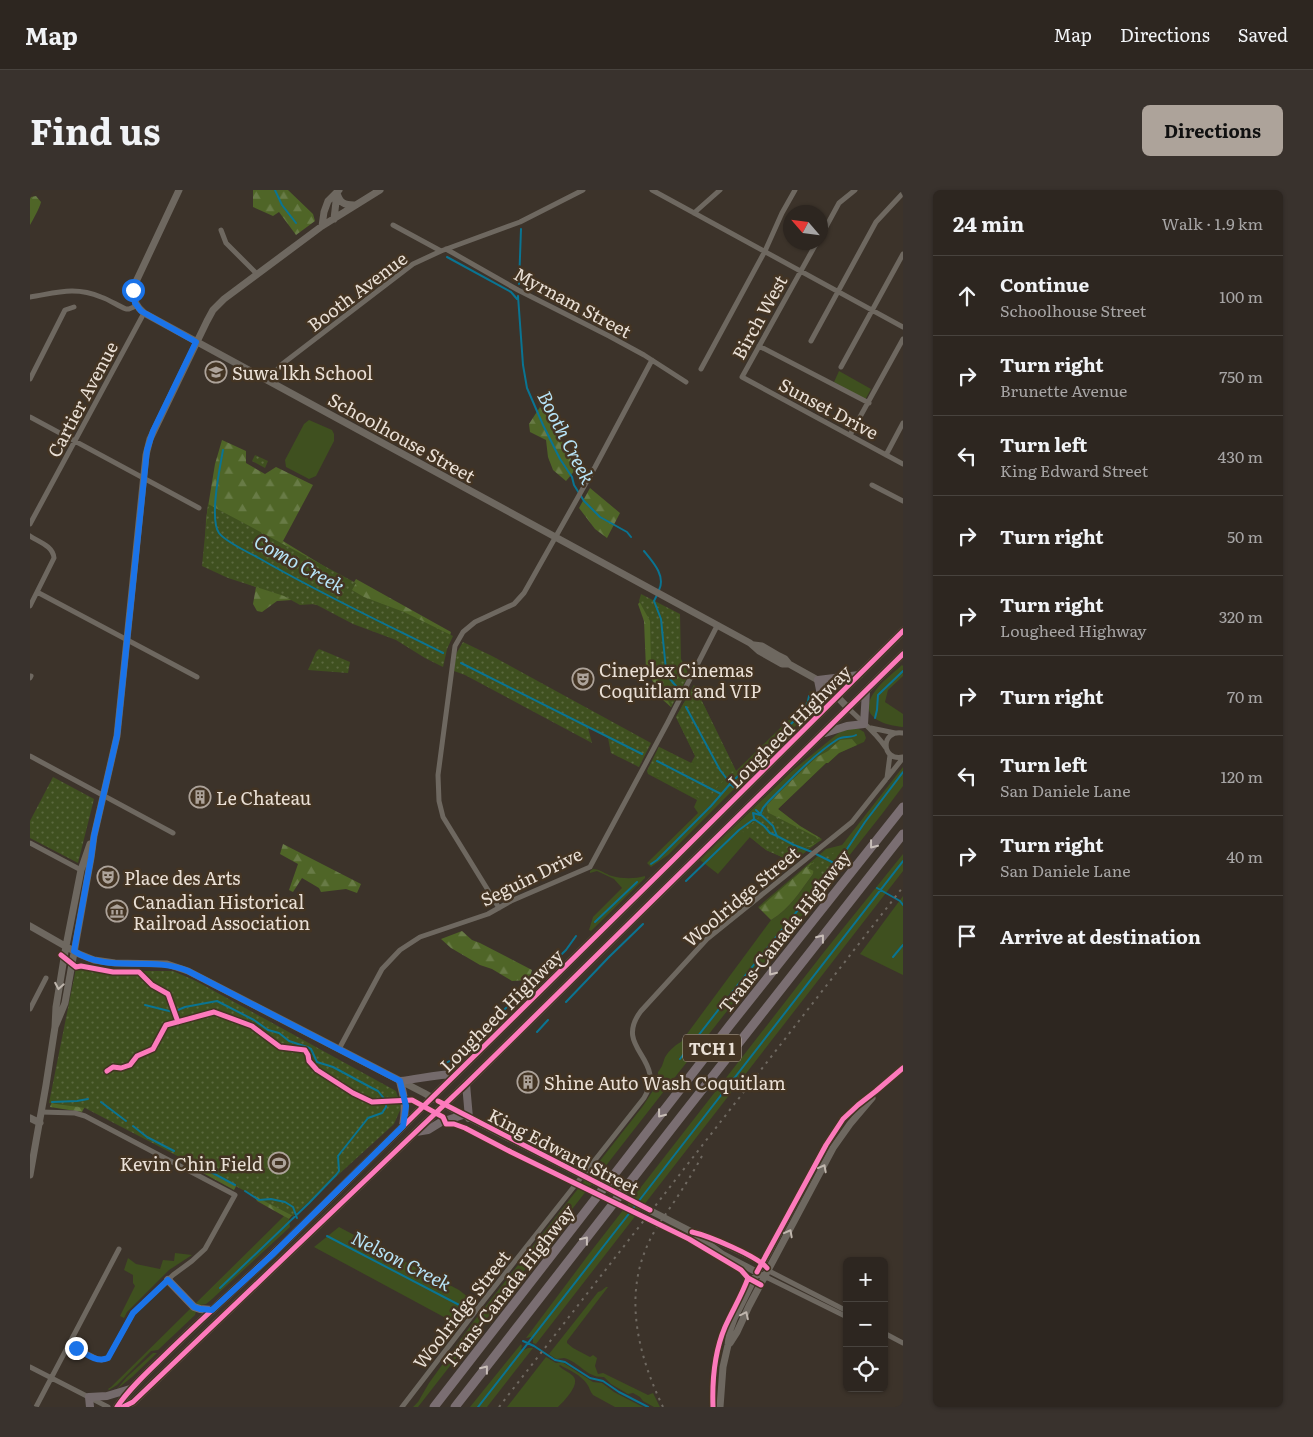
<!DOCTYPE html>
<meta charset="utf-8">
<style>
:root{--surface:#2d2620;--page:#39322d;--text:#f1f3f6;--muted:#a7a5a5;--line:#48433e;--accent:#ada39a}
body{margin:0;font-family:Literata,serif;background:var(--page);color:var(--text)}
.controls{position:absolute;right:15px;bottom:15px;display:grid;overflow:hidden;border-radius:8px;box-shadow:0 1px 4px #0004}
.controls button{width:45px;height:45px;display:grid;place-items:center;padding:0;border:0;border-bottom:1px solid var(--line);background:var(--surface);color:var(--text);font:25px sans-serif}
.compass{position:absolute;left:753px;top:15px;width:45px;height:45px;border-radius:50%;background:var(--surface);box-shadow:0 1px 4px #0004;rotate:298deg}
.stop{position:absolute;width:15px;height:15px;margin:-11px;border:4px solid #1a73e8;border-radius:50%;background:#fff}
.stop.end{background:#1a73e8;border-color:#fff;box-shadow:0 1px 5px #0008}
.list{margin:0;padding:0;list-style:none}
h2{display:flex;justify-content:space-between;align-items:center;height:65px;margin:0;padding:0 20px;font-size:21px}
h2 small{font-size:16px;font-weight:400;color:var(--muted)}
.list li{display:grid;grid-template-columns:32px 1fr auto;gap:15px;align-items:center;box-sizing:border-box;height:80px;padding:0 20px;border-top:1px solid var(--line)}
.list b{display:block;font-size:19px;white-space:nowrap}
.list p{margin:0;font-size:16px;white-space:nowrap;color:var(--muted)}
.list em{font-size:16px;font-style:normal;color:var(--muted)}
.icon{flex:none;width:28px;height:28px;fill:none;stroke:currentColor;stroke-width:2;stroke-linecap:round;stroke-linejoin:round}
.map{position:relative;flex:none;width:873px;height:1217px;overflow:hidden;border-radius:8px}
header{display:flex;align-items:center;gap:30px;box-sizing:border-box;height:70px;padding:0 25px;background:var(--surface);border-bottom:1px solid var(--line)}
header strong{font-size:24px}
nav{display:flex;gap:28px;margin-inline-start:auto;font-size:18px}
.intro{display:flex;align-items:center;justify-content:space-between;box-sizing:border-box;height:120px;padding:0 30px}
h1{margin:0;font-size:35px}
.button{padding:12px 22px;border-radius:8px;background:var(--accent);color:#111;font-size:18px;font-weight:700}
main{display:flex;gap:30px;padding:0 30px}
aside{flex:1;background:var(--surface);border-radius:8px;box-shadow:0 1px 4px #0004}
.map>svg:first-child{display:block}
</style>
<header>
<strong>Map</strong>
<nav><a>Map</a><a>Directions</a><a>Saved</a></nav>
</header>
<div class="intro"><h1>Find us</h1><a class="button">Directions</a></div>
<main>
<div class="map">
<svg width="873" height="1217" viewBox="0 0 873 1217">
<defs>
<pattern id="forest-firs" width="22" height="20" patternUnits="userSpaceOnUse" patternTransform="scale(1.25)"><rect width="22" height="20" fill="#4f6527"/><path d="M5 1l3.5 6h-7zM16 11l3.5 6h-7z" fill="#687b46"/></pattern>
<pattern id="park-dots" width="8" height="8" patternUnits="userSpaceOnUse" patternTransform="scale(1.25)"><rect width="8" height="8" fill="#3f501f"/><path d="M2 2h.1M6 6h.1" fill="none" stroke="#5b693f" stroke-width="1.8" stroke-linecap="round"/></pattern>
</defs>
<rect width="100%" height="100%" fill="#3c332a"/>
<path fill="#3f501f" d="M809 181 841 199 835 210 804 192Z
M279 230 302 240 304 244V251L286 286 279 289 256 277 255 270 274 234Z
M872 475 873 476V486L858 500 855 512 873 524V537C855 535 828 528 843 504 850 493 862 484 872 475Z
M664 495 706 581 776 513 780 501 786 507C782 525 769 532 757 544 747 552 740 561 732 571L638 665 621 677 617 673 668 623 664 617 667 610 618 584 617 581 629 557 661 573 665 566 646 527Z
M820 539H829L834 542 836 548 834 552 809 563 798 573H796L748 619 770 636 792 649 763 672 736 660 720 647 688 684 670 670 762 581 806 545 810 542Z
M873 577V596L852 624 631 905 388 1217H383L388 1212 399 1193 444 1131 613 916 624 899H625L628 891V882C632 877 632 876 634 870 636 863 645 855 651 852L741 730C760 719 770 701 783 684L774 679 729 718 728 717 796 659 812 655Z
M873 664V681L506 1154 503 1153V1149L501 1147 496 1148 562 1060 794 762Z
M563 679C570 679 575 684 582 686 593 689 604 689 615 686V688L561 741 559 740 563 727 592 698 584 689 567 681 560 683V681Z
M873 706V785L830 764Z
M254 1026 259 1029 260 1037 181 1110 176 1114 171 1115 170 1116 165 1114Z
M309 1037 429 1100 443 1111 425 1133 284 1057Z
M145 1063 162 1065 139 1080 97 1122 94 1128 90 1126 105 1096 103 1093V1085L94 1080 98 1068 106 1074 130 1079 133 1070 144 1071Z
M576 1097H578L537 1151V1153L543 1158 560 1167 563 1165 567 1168 565 1176 568 1184 573 1183 618 1205 623 1203 630 1217H624L613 1211 610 1207 603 1203 598 1204 581 1194 574 1187C556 1188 550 1172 534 1168 532 1168 529 1169 526 1169L519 1164 568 1102 571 1101Z
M161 1118 166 1122 165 1125 128 1160 121 1161 87 1195 79 1200 78 1199 81 1197Z
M491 1154 492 1156 491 1159 494 1160 498 1158H503L457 1217H440Z
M123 1163H127L102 1187 87 1199 97 1187Z
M516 1167 526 1173 532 1172 563 1192 572 1193 584 1202 613 1217H585L563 1205C560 1202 560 1198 557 1194 551 1185 539 1180 530 1175L529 1176C533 1180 539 1182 543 1186 551 1194 534 1211 528 1217H477Z"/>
<path fill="url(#forest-firs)" d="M223 0H258L283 24 285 31 266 45 249 22 243 26 223 17Z
M6 6 11 12C10 17 3 30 0 35V9L1 7Z
M510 217 523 233 546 279 536 291 523 280 518 267 516 250 500 242 499 234Z
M192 250 216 261V273L235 284 246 277 283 295 253 351 323 394 326 389 421 442 413 472 303 418 262 410 247 411 232 422 227 421 223 414 226 397 175 376 176 329 185 274Z
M560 298 590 323 577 348 565 339 549 318Z
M612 410 650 500 641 517 633 510 616 479 614 431 608 414Z
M822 549 827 555 809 563 798 573H796L748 619 770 636 790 648 786 653 780 657 767 653 738 624 737 615 761 591 787 567 798 561 810 550Z
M253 654 331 694 327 703 316 699 291 702 289 698 272 688 263 702 259 700 268 674 250 664Z
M781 673 784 675 783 684C770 701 760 719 741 730L729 718Z
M432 741 442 750 450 753 502 780 499 790 482 791 462 779 450 775 421 758 411 749Z
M26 900 61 905 52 922 20 917Z
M155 964 210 989 204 1000 151 971Z
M223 1003 278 1007 259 1029 227 1011Z"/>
<path fill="url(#park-dots)" d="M225 265 238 271 235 278 222 271Z
M178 314 326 393 322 400 334 407 374 422 423 446 417 459 413 477 395 468 366 450 323 434 285 414 270 415 254 406 198 388 172 376Z
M611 404 650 424 651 469 659 485 641 517 621 476 620 431 609 411Z
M433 452 462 466 621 553 609 577 581 563 578 548 558 538 562 553 435 485 424 481 426 464Z
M289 459 320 472 318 483 278 480 286 462Z
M664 495 706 581C693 589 685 599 677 612L617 581 629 557 671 578 646 527Z
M23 587 64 609 48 673 0 648V631Z
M735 621 792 650 773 659 761 671 736 660 711 640 725 631Z
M810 660 814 662 795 686 777 678 785 671Z
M47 773 71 778 98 781H143L166 791 366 901 371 918 364 934 263 1026 55 918 19 913Z"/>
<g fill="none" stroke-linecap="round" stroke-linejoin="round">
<path stroke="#0a7492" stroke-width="2" d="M245 0 252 15 266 33
M417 67 481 102 487 109
M489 94 491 39
M488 106 493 175 497 198 513 235 530 269 542 287 544 295 554 311 570 327 597 342 601 347
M193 260C190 277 179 329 189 343 195 351 217 362 227 367 287 402 351 432 413 463
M614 361C623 372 636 386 629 400
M627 405 624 411 631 429 636 480 640 489 646 496
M431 473 612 564
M656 517 690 580 703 597
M845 528 847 520 848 505 873 481
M627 571 691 604
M726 620 743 636 747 646 764 655 782 662
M730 625 733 618 738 612C760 590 782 566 808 549 813 546 821 548 826 545
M724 628 723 623 730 625
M786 664 808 675
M621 674 627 670 681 616 700 594 768 527 778 512 779 506
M807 674 835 632 873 582
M656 691 709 640 724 629 734 636 740 643 747 646
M847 698 870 711 873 715
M565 732 607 692
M863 767 873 755
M536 812 579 767 613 734
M115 815 143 822 155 817 187 811 224 830 238 840 249 843 259 851 277 857 281 859 287 872 303 877 342 898 348 901 356 911V917L352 923 338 928 308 966 309 981 306 985 279 1013 190 1098
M507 842 518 830
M650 869 714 787 806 673
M411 876 423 869 536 760 546 746
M22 912 47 911 58 909
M71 912 96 931
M103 936 117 947 144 961
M155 968 205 995
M215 1001 229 1010 241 1009 255 1012 263 1017 267 1028
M608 1012 873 671
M297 1046 435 1118
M453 1127 458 1130
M493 1151 504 1156 525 1170 535 1172 560 1188 573 1191 589 1202 618 1217
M448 1217 605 1016"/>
<path stroke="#6e6860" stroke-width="5" d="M622 0 873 137
M664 23 690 0
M363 35 411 61
M191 40 196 53 227 84
M791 46 809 13 825 0
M787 52 712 187 873 274
M416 59 488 100 579 146 614 165 656 192
M0 107C26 103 45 96 71 107 80 110 88 116 96 119H99L106 116
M781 151 846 32 873 3
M729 156 839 213
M811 177 873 64
M671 179 735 61 752 23 765 0
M0 189 35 120 44 117
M238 191 251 175 383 74 411 61 490 32 553 0
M0 227 169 318
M820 245 873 149
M856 265 873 233
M842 295 873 311
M0 334 114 123
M0 346C9 352 23 356 24 368L0 416
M7 402 167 487
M0 488 1 486
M818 518C831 531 846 542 856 558
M841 538 865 543
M873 543C850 539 851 572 873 567
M0 566 143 643
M857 588 860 565
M0 653 51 680
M469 718 413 627 409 611 408 585 425 456 433 442 445 432 484 414 494 403 565 277 622 170
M0 819 16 788
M309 859 352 779 370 760 390 747 458 724 481 711 560 677 638 532 687 436
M11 922 45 923 55 926 205 1005 175 1059 162 1071 143 1085 103 1123 78 1168 72 1170 67 1169 39 1154
M739 1081 817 1121
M736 1087 817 1127
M854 1143 873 1153
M0 1177 78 1217
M6 1217 89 1059
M372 1217 455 1109 614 908C638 868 582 859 611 821L677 749 822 632 873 568"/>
<path stroke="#6e6860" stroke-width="7" d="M149 0 104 96C102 107 105 116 114 123L720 453 729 461 752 474H759
M307 3C310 13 314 15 324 15
M304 29 307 3
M292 36 294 22 298 11 309 0
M724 455 732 456 749 466 755 469 759 474 795 494 818 518
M0 736 49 764 64 770 85 773 137 774 158 781 394 903 424 920 662 1042 692 1064 736 1087
M25 837 35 813 61 668 64 646 87 546 116 265 120 249 177 131 183 120 194 109 292 36 350 0
M0 928 10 933
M0 985 16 895 25 837 26 817 36 756 51 680 60 654
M667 1043C679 1047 728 1068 735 1076
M700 1153 707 1142 719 1116 803 958 820 934 842 908
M690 1217 693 1177 698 1155 700 1140 704 1129 723 1091 796 955 813 929 828 915 846 901 873 878"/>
<path stroke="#746a6b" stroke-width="8" d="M787 526 791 505 788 490 829 485
M795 543 817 536 834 534 836 501
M436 894 439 928
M373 936C376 916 375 910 370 891 389 889 407 884 426 884
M386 942 398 940 411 932 433 925
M138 1090 164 1117 170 1119 182 1120
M60 1217 59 1207 77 1206 100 1199
M87 1217C101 1196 121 1179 139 1161 184 1117 231 1076 276 1032L640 673 873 441
M93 1217 103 1212 436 894 873 464"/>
<path stroke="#7a6e72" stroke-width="9" d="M404 1217 700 835 873 617
M425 1217 653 924 873 644"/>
<path stroke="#6f6961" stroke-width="2" stroke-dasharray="2.5 5" stroke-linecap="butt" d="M469 1217 873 697
M633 1217C609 1167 593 1108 618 1054 625 1038 636 1024 646 1009 655 995 664 981 672 966"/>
<g stroke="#433423" stroke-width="8">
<path id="cycleway" d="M31 765 46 777 51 776 83 782H109L122 795 138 804 148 832
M77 881 83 877 91 878 100 875 107 866 123 859 136 835 184 822 222 836 250 857 275 860 278 865 279 871 287 880 323 903 342 912 382 910 413 927 416 934H424L435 938 481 962 659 1049 711 1080 718 1088 731 1095
M408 911 620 1020
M662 1042C679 1046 727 1066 737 1078
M727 1082 796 955 813 929 828 915 846 901 873 878
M87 1217C101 1196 121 1179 139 1161 184 1117 231 1076 276 1032L640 673 873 441
M93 1217 103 1212 436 894 873 464
M683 1217C682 1190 684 1163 695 1137 702 1121 712 1105 718 1088"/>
</g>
<use href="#cycleway" stroke="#fd7abc" stroke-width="5"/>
</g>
<defs><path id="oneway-chevron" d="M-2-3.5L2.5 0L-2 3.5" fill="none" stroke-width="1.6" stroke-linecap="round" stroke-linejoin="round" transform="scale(1.25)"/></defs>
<g stroke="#c8beb8">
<use href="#oneway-chevron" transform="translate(843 655) rotate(128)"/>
<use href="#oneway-chevron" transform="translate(791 748) rotate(-52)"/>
<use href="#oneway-chevron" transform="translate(742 782) rotate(128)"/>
<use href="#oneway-chevron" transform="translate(631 924) rotate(128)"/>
<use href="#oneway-chevron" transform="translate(555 1050) rotate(-52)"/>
<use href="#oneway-chevron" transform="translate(455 1179) rotate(-52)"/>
</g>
<g stroke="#bfb6ad">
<use href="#oneway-chevron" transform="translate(29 796) rotate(100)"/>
<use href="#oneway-chevron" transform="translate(793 978) rotate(-62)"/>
<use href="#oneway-chevron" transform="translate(759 1043) rotate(-62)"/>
<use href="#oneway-chevron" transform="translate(715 1125) rotate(-64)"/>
</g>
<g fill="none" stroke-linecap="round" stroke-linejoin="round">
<path stroke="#1a73e8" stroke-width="6" d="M46 1158C56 1164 67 1173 78 1168L103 1123 138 1090 164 1117 170 1119 182 1120 242 1065 373 936 376 916 370 891 158 781C120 765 79 784 44 761L61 668 64 646 87 546 117 260 123 241 166 152 111 121 105 113 103 100"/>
</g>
<defs>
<g id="school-ring" transform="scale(1.125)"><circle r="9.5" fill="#433423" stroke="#ada39a" stroke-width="1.5"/><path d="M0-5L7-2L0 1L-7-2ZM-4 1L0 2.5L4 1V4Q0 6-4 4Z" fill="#ada39a"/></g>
<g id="theatre-ring" transform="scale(1.125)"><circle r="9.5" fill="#433423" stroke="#ada39a" stroke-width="1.5"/><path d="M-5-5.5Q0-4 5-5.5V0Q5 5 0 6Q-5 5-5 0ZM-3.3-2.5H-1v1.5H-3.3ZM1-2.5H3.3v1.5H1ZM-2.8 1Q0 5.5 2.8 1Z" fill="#ada39a"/></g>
<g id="building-ring" transform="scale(1.125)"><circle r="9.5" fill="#433423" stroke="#ada39a" stroke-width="1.5"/><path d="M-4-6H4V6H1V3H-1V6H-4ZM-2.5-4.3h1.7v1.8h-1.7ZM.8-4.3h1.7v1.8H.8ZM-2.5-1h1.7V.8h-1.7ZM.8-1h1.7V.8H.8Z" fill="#ada39a"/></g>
<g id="museum-ring" transform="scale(1.125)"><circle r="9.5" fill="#433423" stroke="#ada39a" stroke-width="1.5"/><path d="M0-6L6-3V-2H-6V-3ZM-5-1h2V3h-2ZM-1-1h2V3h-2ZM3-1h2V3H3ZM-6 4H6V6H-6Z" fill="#ada39a"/></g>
<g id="stadium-ring" transform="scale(1.125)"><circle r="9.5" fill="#433423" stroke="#ada39a" stroke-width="1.5"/><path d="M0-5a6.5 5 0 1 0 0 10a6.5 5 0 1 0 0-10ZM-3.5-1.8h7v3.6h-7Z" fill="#ada39a"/></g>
</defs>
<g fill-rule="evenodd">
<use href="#school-ring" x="186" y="182"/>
<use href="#theatre-ring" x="553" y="489"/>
<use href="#building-ring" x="170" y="607"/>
<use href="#theatre-ring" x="78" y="687"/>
<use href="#museum-ring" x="87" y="721"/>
<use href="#building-ring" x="498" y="892"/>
<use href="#stadium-ring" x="249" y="973"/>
</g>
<g text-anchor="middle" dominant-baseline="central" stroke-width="5" stroke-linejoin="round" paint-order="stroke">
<rect fill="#433423" stroke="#b8aca0" stroke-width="1" x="653" y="844.5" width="58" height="27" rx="4"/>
<g font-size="16" font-weight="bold" fill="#eae0d6">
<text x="682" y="858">TCH 1</text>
</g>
<g font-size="18" fill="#eae0d6" stroke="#433423">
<text transform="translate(327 101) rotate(-37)">Booth Avenue</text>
<text transform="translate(543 112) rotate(28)">Myrnam Street</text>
<text transform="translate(729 127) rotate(-61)">Birch West</text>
<text transform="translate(52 209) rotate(-62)">Cartier Avenue</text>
<text transform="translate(799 218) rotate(28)">Sunset Drive</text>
<text transform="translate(372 247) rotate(29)">Schoolhouse Street</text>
<text transform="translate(759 536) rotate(-45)">Lougheed Highway</text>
<text transform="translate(501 686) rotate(-26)">Seguin Drive</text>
<text transform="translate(711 706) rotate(-40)">Woolridge Street</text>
<text transform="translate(754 741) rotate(-52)">Trans-Canada Highway</text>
<text transform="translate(471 820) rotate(-45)">Lougheed Highway</text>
<text transform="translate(534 961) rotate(27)">King Edward Street</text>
<text transform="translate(478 1096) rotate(-52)">Trans-Canada Highway</text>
<text transform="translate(431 1119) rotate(-52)">Woolridge Street</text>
</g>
<g font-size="18" fill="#eae0d6" stroke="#433423" text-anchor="start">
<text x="202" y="182">Suwa'lkh School</text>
<text x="569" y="479">Cineplex Cinemas<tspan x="569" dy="21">Coquitlam and VIP</tspan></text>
<text x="186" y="607">Le Chateau</text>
<text x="94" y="687">Place des Arts</text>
<text x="103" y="711">Canadian Historical<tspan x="103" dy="21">Railroad Association</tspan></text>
<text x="514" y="892">Shine Auto Wash Coquitlam</text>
<text x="233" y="973" text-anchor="end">Kevin Chin Field</text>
</g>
<g font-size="19" font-style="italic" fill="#b7e3f7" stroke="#433423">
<text transform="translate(537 247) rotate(63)">Booth Creek</text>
<text transform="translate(270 373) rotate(29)">Como Creek</text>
<text transform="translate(372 1070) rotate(27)">Nelson Creek</text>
</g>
</g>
</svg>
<div class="controls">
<button>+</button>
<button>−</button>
<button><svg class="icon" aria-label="locate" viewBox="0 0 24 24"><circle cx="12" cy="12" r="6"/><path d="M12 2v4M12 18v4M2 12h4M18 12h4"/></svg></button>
</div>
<svg class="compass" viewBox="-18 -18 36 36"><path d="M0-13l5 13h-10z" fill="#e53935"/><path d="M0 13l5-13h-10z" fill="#a7a5a5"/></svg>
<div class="stop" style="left:103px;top:100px"></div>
<div class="stop end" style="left:46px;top:1158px"></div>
</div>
<aside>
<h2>24 min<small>Walk · 1.9 km</small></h2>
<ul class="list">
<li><svg class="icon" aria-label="ahead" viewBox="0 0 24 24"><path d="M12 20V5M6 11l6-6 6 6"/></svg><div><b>Continue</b><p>Schoolhouse Street</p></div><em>100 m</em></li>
<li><svg class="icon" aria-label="right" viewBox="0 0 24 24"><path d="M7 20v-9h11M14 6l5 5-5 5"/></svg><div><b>Turn right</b><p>Brunette Avenue</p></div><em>750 m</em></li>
<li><svg class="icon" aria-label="left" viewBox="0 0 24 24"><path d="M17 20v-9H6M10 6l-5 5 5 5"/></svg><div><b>Turn left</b><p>King Edward Street</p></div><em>430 m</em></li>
<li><svg class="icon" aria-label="right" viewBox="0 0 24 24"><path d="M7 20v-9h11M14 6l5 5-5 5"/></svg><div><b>Turn right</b></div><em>50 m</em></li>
<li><svg class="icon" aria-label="right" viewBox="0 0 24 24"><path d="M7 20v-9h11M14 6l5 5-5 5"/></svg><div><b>Turn right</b><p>Lougheed Highway</p></div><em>320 m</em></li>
<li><svg class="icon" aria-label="right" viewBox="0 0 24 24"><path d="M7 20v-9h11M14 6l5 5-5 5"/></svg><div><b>Turn right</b></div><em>70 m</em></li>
<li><svg class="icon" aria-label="left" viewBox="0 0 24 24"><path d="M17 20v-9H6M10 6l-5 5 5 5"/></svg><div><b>Turn left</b><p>San Daniele Lane</p></div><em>120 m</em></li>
<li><svg class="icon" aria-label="right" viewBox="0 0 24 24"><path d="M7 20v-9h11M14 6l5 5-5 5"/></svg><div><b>Turn right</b><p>San Daniele Lane</p></div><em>40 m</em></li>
<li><svg class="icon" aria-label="arrive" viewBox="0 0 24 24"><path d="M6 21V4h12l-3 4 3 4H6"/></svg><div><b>Arrive at destination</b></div></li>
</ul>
</aside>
</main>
